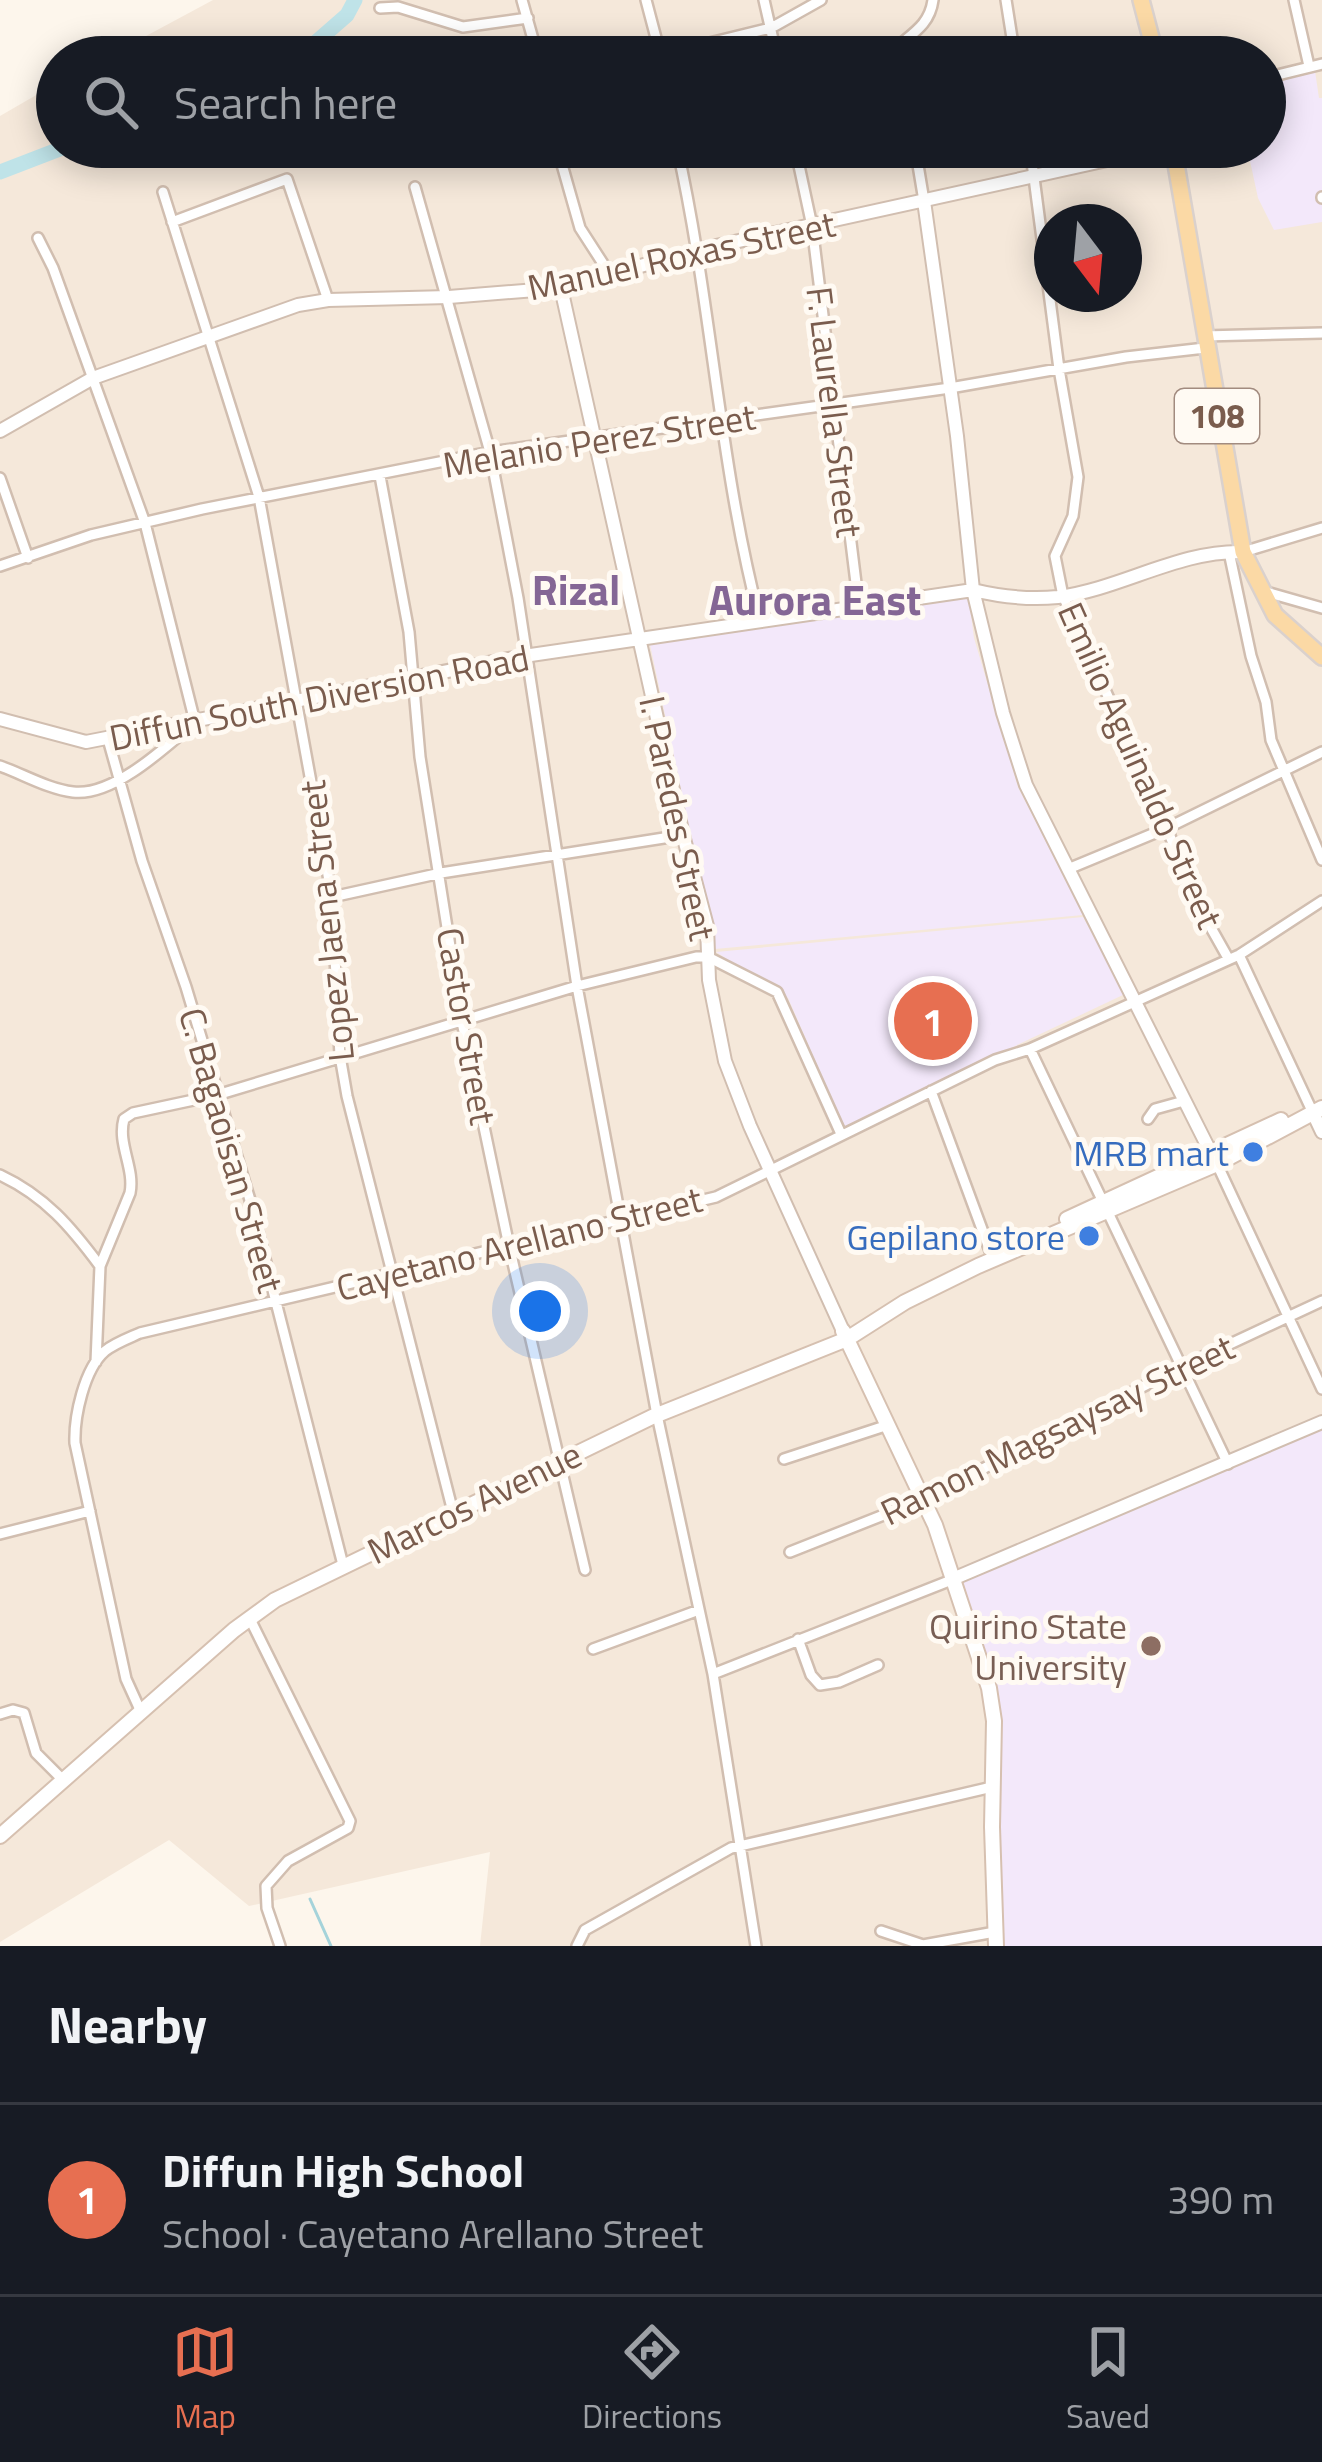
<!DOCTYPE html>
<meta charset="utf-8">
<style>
:root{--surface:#171b24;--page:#242831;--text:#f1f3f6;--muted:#9ea1a6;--line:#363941;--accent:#e76f51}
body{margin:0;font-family:"Titillium Web",sans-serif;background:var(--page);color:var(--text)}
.compass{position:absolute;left:1034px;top:204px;width:108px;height:108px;border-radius:50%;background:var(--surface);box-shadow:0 6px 30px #0003;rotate:164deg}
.you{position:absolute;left:540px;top:1311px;width:42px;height:42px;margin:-30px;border:9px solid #fff;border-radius:50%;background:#1a73e8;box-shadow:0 0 0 18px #1a73e833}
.badge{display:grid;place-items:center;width:78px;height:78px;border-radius:50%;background:var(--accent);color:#fff;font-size:39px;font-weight:700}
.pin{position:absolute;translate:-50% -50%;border:6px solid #fff;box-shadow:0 3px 12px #0006}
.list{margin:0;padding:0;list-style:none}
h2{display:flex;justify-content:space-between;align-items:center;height:156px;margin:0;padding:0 48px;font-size:51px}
h2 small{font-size:39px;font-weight:400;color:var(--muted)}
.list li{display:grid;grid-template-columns:78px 1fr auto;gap:36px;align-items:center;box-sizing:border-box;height:192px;padding:0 48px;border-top:3px solid var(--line)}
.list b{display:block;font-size:45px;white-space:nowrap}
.list p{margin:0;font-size:39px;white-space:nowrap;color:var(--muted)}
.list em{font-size:39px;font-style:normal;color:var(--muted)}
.icon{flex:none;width:66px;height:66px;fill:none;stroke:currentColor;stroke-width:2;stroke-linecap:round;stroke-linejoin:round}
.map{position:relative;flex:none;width:1322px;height:1946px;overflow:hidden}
.search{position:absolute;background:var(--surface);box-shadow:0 6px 30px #0003;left:36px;right:36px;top:36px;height:132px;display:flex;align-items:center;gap:30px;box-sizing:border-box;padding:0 42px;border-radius:66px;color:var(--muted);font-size:45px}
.sheet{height:348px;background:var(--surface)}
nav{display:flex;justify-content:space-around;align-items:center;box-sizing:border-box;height:168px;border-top:3px solid var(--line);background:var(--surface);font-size:33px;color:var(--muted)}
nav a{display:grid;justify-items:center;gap:6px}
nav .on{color:var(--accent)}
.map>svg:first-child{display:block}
</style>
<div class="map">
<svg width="1322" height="1946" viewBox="0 0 1322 1946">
<rect width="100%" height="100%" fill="#fdf6ec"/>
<path fill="#f5e8da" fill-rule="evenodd" d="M213 0H1322V1946H480L490 1852 249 1906 169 1840 0 1942V116L57 83V147H1265V57H107ZM1052 222H1124V294H1052Z"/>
<path fill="#f3e8fa" d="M1315 71 1319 98H1322V222L1274 230 1258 198 1247 147H1265V86Z
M968 593 974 638 1018 787 1083 915 715 949 649 640Z
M1083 917 1125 994 844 1127 788 998 716 952Z
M1322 1428V1946H1002L999 1706 963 1581Z"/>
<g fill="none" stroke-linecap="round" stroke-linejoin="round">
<path stroke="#a5d3da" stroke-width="3" d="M310 1899 331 1946"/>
<path stroke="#bfe3e8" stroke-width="15" d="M299 57 347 15 355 0
M0 172 65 147"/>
<g stroke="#d1beb0" stroke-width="14">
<path id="minor" d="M522 0 538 57
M646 0 661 57
M764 0 777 57
M1006 0 1015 57
M1294 0 1309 66
M380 8 398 7 463 27 528 18
M652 57 771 28 821 0
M900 57 898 46C915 32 930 23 933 0
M1265 78 1322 64
M557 147 580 228 611 276
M677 147C712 304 719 465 760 621
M795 147 812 226 856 583 862 605
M915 147 924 201
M1030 147 1059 369 1078 477 1073 516 1055 556 1063 596 1167 828 1192 894 1228 958
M415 187 490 452 518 598 577 986 657 1415 713 1674 756 1946
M163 192 259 497 332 897 340 1056 347 1096 453 1512
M1322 197V198
M172 222 287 179 328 300
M1204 336 1322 333
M380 476 409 632 420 757 462 1022 509 1246 585 1570
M0 478 28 558
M1229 552 1251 656 1266 702 1271 740 1322 860
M1243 552 1322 528
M0 566 91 535 202 509 490 452 950 388 1126 357 1205 348
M1266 592 1322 608
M108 739 142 861 186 987 250 1200 343 1565
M0 766C23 774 48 789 73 792 113 797 166 747 195 722L145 523 53 268 38 238
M1068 869 1167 828 1322 752
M332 897 441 873 683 835
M1239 955 1313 1113
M1030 1049 1228 1464
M931 1091 993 1259
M1148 1119 1155 1109 1184 1101
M1217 1164 1322 1389
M0 1175C45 1196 71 1227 100 1266
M96 1362 100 1266 130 1193C135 1168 117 1144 124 1119L133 1113 217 1095 577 986 696 957H708L777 992 841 1134
M784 1459 888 1425
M0 1534 90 1511
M790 1552 924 1499 1183 1366 1322 1301
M249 1617 350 1821 348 1828 288 1861 266 1886 267 1908 280 1946
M798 1639 811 1675 820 1685 839 1682 878 1665
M593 1649 699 1610
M713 1674 954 1579
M141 1712 126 1679 75 1443C74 1417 84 1369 105 1351 115 1343 129 1338 140 1333L716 1197 995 1060 1030 1049 1239 955 1322 901
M0 1714 13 1710 24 1713 36 1753 63 1780
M881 1931 923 1945 995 1932
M577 1946 585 1930 731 1848 992 1787"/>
</g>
<g stroke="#d1beb0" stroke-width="16">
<path id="tertiary" d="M924 201 957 436 973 590 1003 713 1026 785 1214 1159
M561 288 683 835 707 926 709 980 725 1061 750 1126 843 1331
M0 431 93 378 298 305 328 300 449 297 561 288 698 250 1166 147
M0 719 86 742 524 656 973 590C1002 597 1029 600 1058 597 1121 589 1179 550 1243 552
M1313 1113 1322 1132
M955 1578 1322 1422"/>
</g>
<g stroke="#d6c0b0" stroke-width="18">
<path id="secondary" d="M1067 1219 1281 1120
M843 1331 935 1525 989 1688 994 1721 992 1827 996 1946
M0 1836 234 1630 275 1600 652 1417 847 1339 905 1302 978 1266 1217 1164 1322 1108"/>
</g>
<g stroke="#dad1cd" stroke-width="20">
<path id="primary" d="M1141 0 1156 57
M1173 147 1243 552 1275 615 1322 657"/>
</g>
<use href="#minor" stroke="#fff" stroke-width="9"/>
<use href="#tertiary" stroke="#fff" stroke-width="12"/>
<use href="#secondary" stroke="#fff" stroke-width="14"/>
<use href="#primary" stroke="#fbd9a5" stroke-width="15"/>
</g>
<g fill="#3f7fe0" stroke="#fffaf3" stroke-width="4.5">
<circle cx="1253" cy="1152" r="12"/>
<circle cx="1089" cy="1236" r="12"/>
</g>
<circle fill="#8d6e63" stroke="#fffaf3" stroke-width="4.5" cx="1151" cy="1646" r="12"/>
<g text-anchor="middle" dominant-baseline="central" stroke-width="10" stroke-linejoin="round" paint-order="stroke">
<rect fill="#fffaf3" stroke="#a28b7f" stroke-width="3" x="1175" y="389" width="84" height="54" rx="9"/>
<g font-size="33" font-weight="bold" fill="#7a5c4d">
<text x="1217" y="416">108</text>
</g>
<g font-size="36" fill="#7a5c4d" stroke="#fffaf3">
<text transform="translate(681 255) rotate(-12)">Manuel Roxas Street</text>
<text transform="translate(835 412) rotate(83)">F. Laurella Street</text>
<text transform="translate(599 440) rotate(-9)">Melanio Perez Street</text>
<text transform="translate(319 697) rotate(-11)">Diffun South Diversion Road</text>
<text transform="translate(1141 765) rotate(66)">Emilio Aguinaldo Street</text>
<text transform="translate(678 818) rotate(78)">I. Paredes Street</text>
<text transform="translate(326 921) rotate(-96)">Lopez Jaena Street</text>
<text transform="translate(467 1026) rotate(80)">Castor Street</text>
<text transform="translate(232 1150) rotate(74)">C. Bagaoisan Street</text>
<text transform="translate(519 1243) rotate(-14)">Cayetano Arellano Street</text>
<text transform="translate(1057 1429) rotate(-26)">Ramon Magsaysay Street</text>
<text transform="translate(474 1502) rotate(-26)">Marcos Avenue</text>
</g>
<g font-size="36" fill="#366cbe" stroke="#fffaf3" text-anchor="end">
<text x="1229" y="1152">MRB mart</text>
<text x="1065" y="1236">Gepilano store</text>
</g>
<g font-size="36" fill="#785e54" stroke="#fffaf3" text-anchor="end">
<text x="1127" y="1625">Quirino State<tspan x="1127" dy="41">University</tspan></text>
</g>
<g font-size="42" font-weight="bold" fill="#846695" stroke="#fffaf3">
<text x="576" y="589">Rizal</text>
<text x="815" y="599">Aurora East</text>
</g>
</g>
</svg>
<svg class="compass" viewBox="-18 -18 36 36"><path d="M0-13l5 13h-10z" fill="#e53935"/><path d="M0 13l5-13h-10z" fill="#9ea1a6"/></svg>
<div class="you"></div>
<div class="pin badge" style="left:933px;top:1021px">1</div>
<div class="search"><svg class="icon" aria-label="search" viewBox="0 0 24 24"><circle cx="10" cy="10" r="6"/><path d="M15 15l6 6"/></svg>Search here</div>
</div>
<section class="sheet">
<h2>Nearby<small></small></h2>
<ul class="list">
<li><span class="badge">1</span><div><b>Diffun High School</b><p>School · Cayetano Arellano Street</p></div><em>390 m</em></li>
</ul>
</section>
<nav>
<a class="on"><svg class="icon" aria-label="map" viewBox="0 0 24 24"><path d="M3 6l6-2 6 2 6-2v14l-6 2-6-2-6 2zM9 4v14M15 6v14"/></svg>Map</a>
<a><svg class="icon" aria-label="directions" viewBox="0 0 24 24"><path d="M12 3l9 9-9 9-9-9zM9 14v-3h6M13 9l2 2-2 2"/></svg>Directions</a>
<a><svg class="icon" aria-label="saved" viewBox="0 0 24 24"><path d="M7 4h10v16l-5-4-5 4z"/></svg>Saved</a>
</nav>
